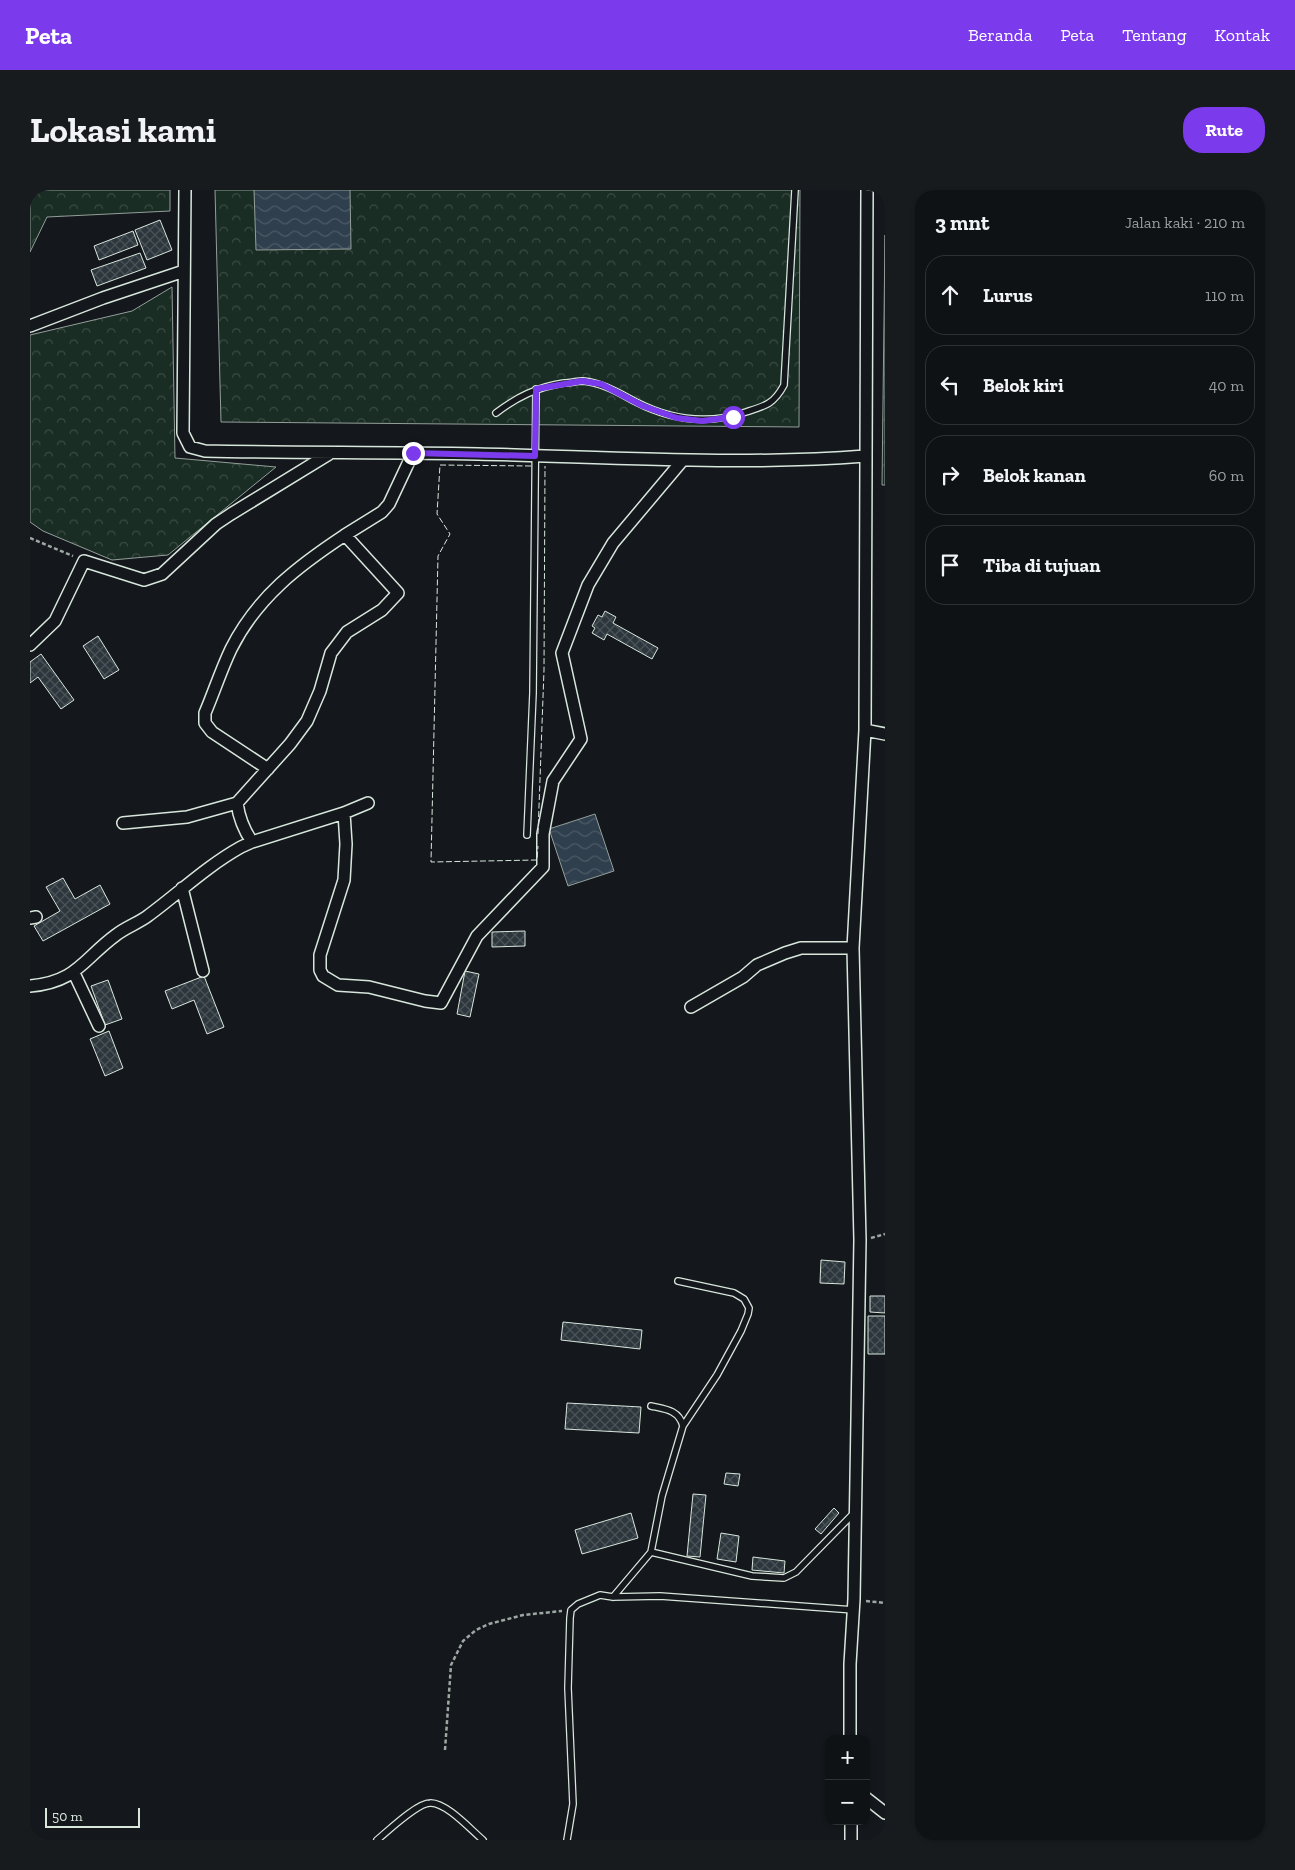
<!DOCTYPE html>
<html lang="id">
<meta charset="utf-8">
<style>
:root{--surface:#0f1215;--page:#181b1e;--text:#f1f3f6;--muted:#9b9ea0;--line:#2f3234;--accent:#7c3aed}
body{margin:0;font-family:"Zilla Slab",serif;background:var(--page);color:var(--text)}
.controls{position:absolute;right:15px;bottom:15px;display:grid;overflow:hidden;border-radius:10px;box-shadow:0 1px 4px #0004}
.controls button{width:45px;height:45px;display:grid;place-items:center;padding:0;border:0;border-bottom:1px solid var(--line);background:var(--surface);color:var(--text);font:25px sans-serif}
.scale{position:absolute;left:15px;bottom:12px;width:95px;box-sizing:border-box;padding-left:5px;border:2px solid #d8e6dc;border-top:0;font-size:14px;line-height:18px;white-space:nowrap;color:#d8e6dc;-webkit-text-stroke:4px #14181c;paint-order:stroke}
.stop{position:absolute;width:15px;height:15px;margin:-11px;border:4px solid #7c3aed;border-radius:50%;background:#fff}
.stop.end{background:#7c3aed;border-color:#fff;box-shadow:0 1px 5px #0008}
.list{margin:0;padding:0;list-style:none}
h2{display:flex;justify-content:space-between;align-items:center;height:65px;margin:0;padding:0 20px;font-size:21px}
h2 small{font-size:16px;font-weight:400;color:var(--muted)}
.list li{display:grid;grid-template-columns:32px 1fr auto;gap:15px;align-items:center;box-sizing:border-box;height:80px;margin:0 10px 10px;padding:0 10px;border:1px solid var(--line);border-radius:20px}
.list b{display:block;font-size:19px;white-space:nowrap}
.list em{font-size:16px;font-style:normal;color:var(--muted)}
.icon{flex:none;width:28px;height:28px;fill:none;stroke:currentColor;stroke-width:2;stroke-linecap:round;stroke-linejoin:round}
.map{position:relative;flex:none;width:855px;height:1650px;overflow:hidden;border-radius:20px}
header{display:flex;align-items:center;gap:30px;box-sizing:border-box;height:70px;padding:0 25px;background:var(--accent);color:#fff}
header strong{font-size:24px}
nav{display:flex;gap:28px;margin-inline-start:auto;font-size:18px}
.intro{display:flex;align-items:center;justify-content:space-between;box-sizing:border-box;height:120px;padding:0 30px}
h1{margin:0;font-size:35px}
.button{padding:12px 22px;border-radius:20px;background:var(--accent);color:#fff;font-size:18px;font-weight:700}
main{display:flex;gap:30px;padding:0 30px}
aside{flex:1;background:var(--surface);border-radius:20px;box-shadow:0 1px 4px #0004}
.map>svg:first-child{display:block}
</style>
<header>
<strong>Peta</strong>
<nav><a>Beranda</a><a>Peta</a><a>Tentang</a><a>Kontak</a></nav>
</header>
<div class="intro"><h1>Lokasi kami</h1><a class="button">Rute</a></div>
<main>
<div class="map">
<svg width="855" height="1650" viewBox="0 0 855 1650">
<defs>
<pattern id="forest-crowns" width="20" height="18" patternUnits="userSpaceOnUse" patternTransform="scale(1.25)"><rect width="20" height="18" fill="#1a2d24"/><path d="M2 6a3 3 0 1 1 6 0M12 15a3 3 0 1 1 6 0" fill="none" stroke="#3b4b43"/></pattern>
<pattern id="water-waves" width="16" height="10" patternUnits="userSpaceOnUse" patternTransform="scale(1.25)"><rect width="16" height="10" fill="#2f3f4d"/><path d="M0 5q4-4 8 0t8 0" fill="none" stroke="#4c5b66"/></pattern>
<pattern id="building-cross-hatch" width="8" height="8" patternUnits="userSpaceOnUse" patternTransform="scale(1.25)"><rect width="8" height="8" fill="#2c363c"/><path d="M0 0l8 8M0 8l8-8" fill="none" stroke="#4a5358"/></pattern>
</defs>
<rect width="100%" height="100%" fill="#14181c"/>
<path fill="url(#forest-crowns)" stroke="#939e99" d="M0 0H140V21L17 27 0 62Z
M185 0H770L769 237 191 232Z
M855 45V295H852Z
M142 97 145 268 246 277 138 365 82 370 13 341 0 332V145L102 121Z"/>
<path fill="url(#water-waves)" stroke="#939e99" d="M224 0H320L321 59 226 60Z
M565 624 584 681 538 696 519 639Z"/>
<path fill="url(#building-cross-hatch)" stroke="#d8e6dc" d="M130 30 142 60 117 70 105 40Z
M103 41 108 55 69 70 64 56Z
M110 63 116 78 67 96 61 80Z
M575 421 586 427 583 433 628 458 622 469 577 444 574 450 562 443 565 438 562 436 568 425 572 427Z
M68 446 89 480 74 489 53 456Z
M11 464 44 510 31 519 8 487 0 493V472Z
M33 688 45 709 70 695 80 714 13 751 4 736 30 721 16 697Z
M495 741V756L462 757V742Z
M435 781 449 784 440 827 427 824Z
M174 786 194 837 177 844 164 810 142 819 135 801Z
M78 790 92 829 75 835 61 796Z
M79 841 93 878 75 886 60 849Z
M791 1070 815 1072 814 1094 790 1093Z
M840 1106H855V1123L840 1122Z
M838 1126H855V1164H838Z
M533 1132 612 1140 610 1159 531 1150Z
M537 1213 611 1217 609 1243 535 1239Z
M696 1283 710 1284 708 1296 694 1294Z
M663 1304 676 1305 670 1367 657 1366Z
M804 1318 809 1323 791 1344 785 1339Z
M601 1323 608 1348 552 1364 545 1340Z
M691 1343 709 1346 706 1372 687 1369Z
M723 1367 755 1371 754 1383 722 1380Z"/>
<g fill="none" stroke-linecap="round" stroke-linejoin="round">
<g stroke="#d8e6dc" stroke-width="8">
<path id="lane" d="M466 223C487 207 507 197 534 193 540 193 547 191 553 191 573 193 589 203 606 212 641 230 678 235 716 222 735 216 744 214 754 195L765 0
M497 645 503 503 506 199
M648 1091 704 1103 714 1109 719 1118 718 1124 711 1141 687 1185 653 1236
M621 1216C635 1219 649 1220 653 1236L632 1306 621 1362 722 1386 754 1388 766 1382 824 1323
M583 1407 621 1362
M347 1650C358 1641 387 1613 400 1613 416 1612 441 1640 453 1650
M537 1650 543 1614 538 1498 540 1428 541 1420 548 1414 570 1405 583 1407 630 1406 824 1420"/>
</g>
<g stroke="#d8e6dc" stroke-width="14">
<path id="street" d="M155 0 153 243 160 257 175 261C266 263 357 262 448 264 577 267 706 276 835 266
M0 136 73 108 154 81
M0 455 25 431 54 371 114 390 132 384 186 334 201 324 299 264
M835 540 855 544
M238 579 182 542 175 533V523C184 502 191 480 201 459 227 407 268 376 315 345
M314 623 316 654 314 690 290 765V780L293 786 308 795 339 797 395 811 411 813 447 746 513 677V644L523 591 551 549 532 463 558 395 583 353 652 271
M93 633 157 627 207 613
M222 652C214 640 209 628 207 613L260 554 277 531 290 501 301 463 317 442 352 420 368 403 315 345 352 322 359 314 383 263
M152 698 173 781
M0 728 6 727
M44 783 69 836
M0 796C47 792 53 769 86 745 96 737 109 733 119 725 150 702 177 676 211 657L222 652 314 623 338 613
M661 817 713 787 727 775 755 763 771 758H823
M820 1549V1474L824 1409 830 1050 823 758 835 540 837 0
M836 1608 855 1623
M821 1631V1650"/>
</g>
<path stroke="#9da8a2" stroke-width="2.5" stroke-dasharray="4 2.5" stroke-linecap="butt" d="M0 348 43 366
M841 1048 855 1044
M836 1411 855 1413
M415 1560 421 1475 433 1451 446 1440 459 1434 493 1425 532 1421"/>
<use href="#lane" stroke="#14181c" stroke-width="5.5"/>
<use href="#street" stroke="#14181c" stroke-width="11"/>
<path stroke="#d8e6dc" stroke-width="1" stroke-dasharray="6 2.5" stroke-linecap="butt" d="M501 276 410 275 407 324 420 344 408 366 401 672 507 670 508 656
M508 644 514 480 515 276"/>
</g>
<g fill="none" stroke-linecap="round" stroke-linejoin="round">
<path stroke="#7c3aed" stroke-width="6" d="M383 263 505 266 506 199 552 191 571 194 613 216 647 228 672 231 703 227"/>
</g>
</svg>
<div class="controls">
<button>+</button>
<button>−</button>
</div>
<div class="scale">50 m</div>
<div class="stop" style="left:703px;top:227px"></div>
<div class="stop end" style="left:383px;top:263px"></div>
</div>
<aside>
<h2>3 mnt<small>Jalan kaki · 210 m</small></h2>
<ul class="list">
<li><svg class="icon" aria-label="ahead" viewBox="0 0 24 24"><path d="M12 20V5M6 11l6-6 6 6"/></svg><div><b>Lurus</b></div><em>110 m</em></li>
<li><svg class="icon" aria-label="left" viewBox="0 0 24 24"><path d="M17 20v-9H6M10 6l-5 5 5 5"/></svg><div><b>Belok kiri</b></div><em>40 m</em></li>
<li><svg class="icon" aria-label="right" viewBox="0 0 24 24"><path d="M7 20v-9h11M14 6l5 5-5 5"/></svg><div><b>Belok kanan</b></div><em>60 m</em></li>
<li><svg class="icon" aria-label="arrive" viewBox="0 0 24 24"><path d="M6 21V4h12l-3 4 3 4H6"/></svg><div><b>Tiba di tujuan</b></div></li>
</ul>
</aside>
</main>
